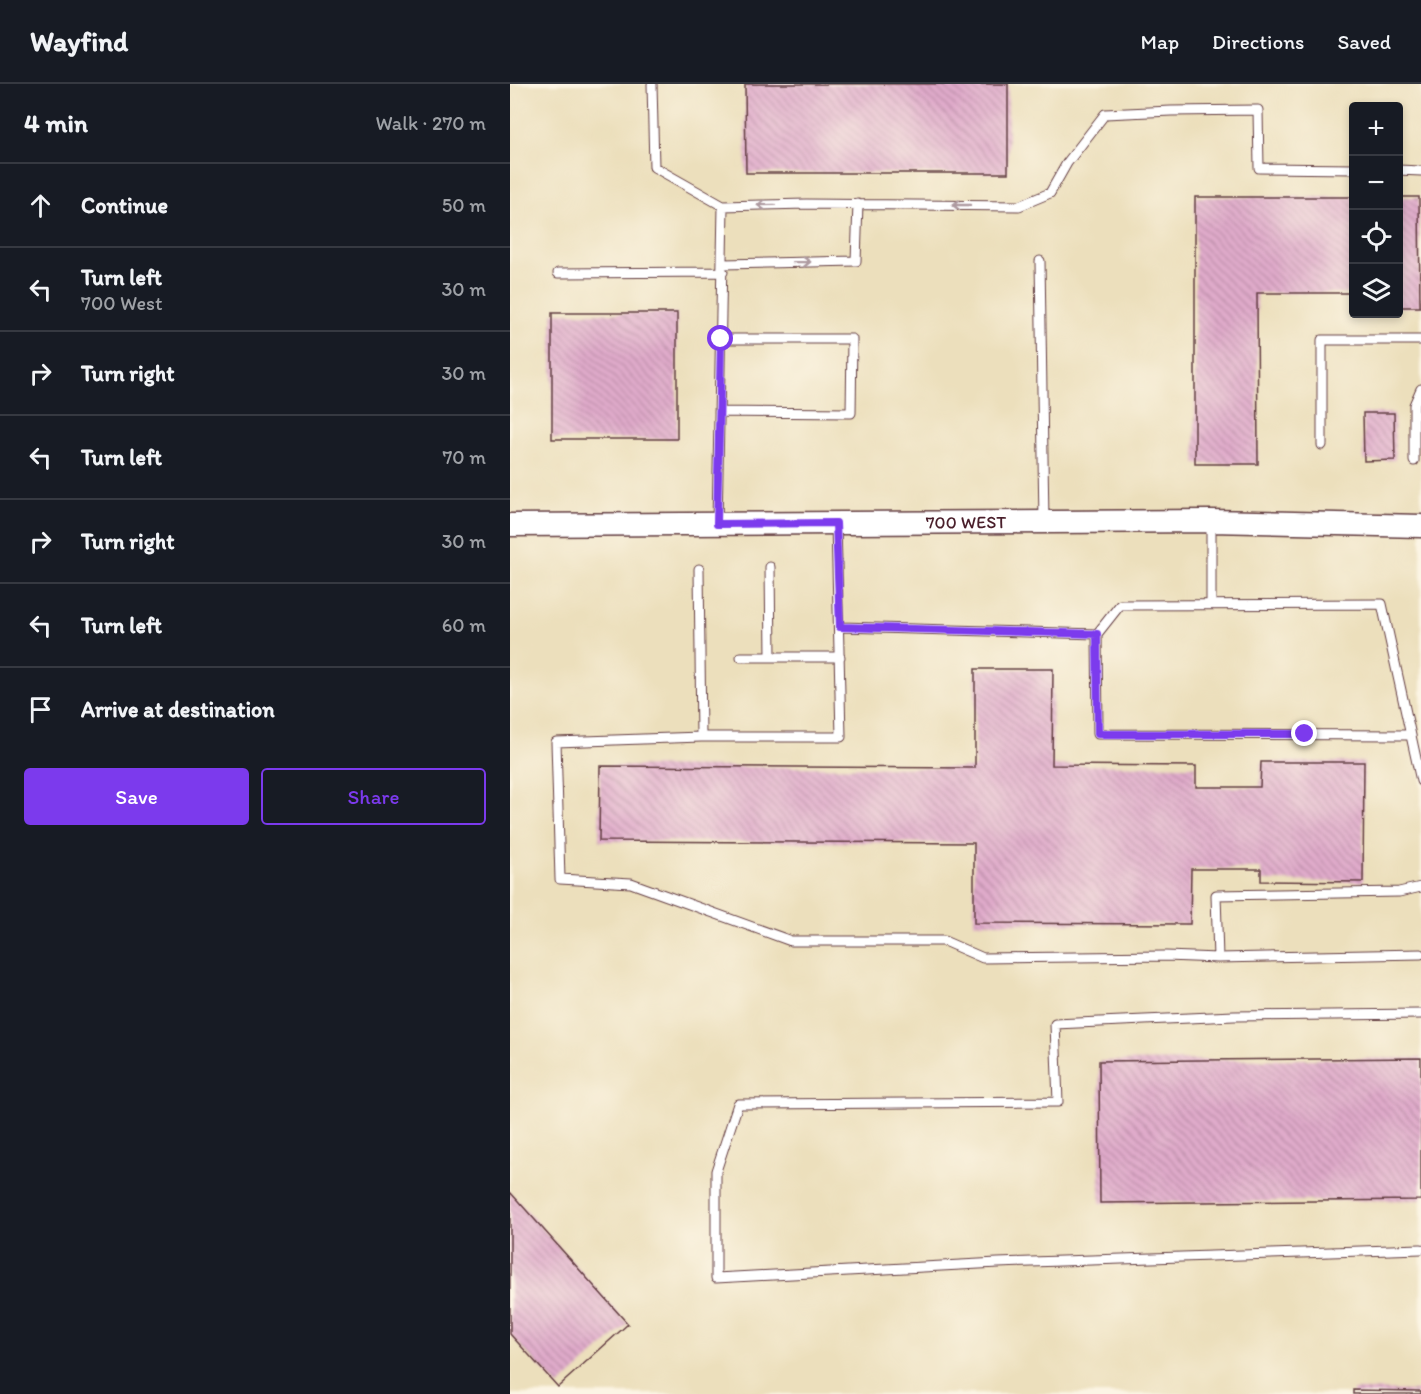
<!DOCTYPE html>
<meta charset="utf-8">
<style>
:root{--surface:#171b24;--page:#242831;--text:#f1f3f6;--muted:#9ea1a6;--line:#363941;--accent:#7c3aed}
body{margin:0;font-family:Itim,sans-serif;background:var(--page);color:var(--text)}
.controls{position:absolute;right:18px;top:18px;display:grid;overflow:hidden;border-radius:6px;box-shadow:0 3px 9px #0003}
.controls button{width:54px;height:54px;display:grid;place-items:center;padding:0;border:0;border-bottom:2px solid var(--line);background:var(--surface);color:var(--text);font:30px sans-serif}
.stop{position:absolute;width:18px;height:18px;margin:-14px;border:4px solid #7c3aed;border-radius:50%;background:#fff}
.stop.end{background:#7c3aed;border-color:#fff;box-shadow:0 2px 6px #0008}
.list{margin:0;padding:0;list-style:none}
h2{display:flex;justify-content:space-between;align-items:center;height:78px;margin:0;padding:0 24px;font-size:26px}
h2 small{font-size:20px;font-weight:400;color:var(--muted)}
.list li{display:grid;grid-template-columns:39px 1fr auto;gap:18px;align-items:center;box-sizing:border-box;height:84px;padding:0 24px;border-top:2px solid var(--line)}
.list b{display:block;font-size:22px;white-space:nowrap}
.list p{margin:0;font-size:20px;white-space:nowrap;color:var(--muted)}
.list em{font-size:20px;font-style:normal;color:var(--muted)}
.actions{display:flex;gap:12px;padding:18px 24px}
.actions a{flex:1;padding:14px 0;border:2px solid var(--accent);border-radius:6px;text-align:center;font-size:21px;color:var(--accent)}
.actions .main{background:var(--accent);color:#fff}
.icon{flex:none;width:33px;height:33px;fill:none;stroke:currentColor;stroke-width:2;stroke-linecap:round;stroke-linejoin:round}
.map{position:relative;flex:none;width:911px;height:1310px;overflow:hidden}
header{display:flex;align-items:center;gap:36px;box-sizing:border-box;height:84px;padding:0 30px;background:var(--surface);border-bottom:2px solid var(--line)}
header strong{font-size:28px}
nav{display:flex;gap:33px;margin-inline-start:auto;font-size:21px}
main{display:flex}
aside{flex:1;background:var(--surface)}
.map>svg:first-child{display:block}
</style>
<header>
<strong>Wayfind</strong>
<nav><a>Map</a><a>Directions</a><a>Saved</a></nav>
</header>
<main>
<aside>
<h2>4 min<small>Walk · 270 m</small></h2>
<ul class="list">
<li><svg class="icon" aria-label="ahead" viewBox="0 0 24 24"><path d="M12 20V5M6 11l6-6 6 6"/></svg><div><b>Continue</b></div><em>50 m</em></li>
<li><svg class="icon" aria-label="left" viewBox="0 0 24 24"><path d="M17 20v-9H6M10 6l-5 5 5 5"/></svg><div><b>Turn left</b><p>700 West</p></div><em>30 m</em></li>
<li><svg class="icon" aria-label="right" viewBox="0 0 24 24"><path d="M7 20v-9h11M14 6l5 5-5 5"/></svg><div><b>Turn right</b></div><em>30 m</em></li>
<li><svg class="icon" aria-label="left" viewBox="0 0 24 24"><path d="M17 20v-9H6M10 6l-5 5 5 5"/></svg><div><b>Turn left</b></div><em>70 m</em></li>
<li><svg class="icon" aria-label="right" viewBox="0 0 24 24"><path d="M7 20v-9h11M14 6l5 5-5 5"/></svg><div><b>Turn right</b></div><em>30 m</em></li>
<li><svg class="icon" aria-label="left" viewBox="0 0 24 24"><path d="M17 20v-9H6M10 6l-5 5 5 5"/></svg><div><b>Turn left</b></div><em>60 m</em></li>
<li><svg class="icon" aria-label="arrive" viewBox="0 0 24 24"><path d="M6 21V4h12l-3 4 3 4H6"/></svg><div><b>Arrive at destination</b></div></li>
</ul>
<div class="actions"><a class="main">Save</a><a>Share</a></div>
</aside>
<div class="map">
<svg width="911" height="1310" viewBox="0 0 911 1310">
<defs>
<pattern id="building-back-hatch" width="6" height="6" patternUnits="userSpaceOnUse" patternTransform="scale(1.5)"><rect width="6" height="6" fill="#e0abcb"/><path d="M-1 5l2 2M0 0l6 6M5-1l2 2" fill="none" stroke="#b88ba5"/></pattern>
</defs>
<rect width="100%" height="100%" fill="#fcf5e5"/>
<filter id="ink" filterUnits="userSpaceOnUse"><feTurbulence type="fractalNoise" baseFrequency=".0167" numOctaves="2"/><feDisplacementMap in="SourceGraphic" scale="12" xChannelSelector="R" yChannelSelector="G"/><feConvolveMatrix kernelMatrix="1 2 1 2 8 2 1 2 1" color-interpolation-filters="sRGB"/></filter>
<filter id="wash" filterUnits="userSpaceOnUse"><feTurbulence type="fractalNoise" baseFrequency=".008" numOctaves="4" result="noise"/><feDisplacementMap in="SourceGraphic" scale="24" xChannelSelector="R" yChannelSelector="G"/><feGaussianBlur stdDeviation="1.35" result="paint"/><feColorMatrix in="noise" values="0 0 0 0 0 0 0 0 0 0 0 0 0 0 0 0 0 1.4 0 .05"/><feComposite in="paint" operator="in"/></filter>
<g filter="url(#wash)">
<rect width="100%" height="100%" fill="#ecdfbc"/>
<g id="blocks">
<path fill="url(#building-back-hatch)" d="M235 0H498V89H236Z
M685 113H844V209H747L748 380H685Z
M888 113H909L910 223H888Z
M42 229H167V355H42Z
M853 329H884L885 376 854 377Z
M465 585H543L542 681 686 682V703H750L751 678H854L853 798 751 797V785H681L680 840 464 839V759L89 757 90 682 465 684Z
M911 974V1116L590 1119 589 977Z
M0 1108 118 1240 48 1303 0 1250Z
M843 1306 911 1307V1310H843Z"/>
</g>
</g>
<g filter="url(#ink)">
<use href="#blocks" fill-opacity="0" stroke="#623c41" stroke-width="1.5"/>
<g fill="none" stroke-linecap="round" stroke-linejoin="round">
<g stroke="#623c41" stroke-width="11">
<path id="service" d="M142 0 144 83 213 122 296 120 509 122 540 109 557 79 595 30 661 27 748 26 749 84 844 85
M888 86 911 87
M530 177 534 438
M213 180 346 177 348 120
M48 189 213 188
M209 328 341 329 342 255H211
M812 361V256H911
M904 377V321L911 305
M326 439 331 653H191L46 658 50 795 121 799 281 857H434L473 874 656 872 708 874 911 870
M207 440 213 122
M260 483 261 573
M189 485 191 653
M701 519V438
M330 543 587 550 610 521 872 520 911 697
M587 550 588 650 900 651
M231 573H330
M708 874 706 811 889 808 911 803
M911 930 724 932 545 940 548 1018 228 1020 206 1087V1194L488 1179 911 1165"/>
</g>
<g stroke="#623c41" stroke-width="25">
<g id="tertiary">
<path id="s1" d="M0 441 701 437 911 442"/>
</g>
</g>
<use href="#service" stroke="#fff" stroke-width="9"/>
<use href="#tertiary" stroke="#fff" stroke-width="22"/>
</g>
<defs><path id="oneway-shaft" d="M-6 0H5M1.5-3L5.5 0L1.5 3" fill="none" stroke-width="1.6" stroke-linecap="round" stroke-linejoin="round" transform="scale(1.5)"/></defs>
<g stroke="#ae9aa0">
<use href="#oneway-shaft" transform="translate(256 121) rotate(179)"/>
<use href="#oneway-shaft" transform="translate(451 121) rotate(-180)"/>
<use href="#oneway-shaft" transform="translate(292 178) rotate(-1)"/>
</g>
</g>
<g fill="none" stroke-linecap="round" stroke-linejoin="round" filter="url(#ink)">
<path stroke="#7c3aed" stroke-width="8" d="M211 255 207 440 326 439 330 543 587 550 588 650H795"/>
</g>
<g text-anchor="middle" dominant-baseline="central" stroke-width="4.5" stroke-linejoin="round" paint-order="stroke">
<g font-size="18" fill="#4a1f2b" stroke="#fcf5e5">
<text stroke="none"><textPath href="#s1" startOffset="456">700 WEST</textPath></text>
</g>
</g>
</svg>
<div class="controls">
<button>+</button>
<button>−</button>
<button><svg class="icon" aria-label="locate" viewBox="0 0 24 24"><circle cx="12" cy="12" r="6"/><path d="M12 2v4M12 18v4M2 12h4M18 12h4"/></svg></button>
<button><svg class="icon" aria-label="layers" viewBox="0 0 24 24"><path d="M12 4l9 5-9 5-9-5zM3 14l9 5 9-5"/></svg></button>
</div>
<div class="stop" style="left:211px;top:255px"></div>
<div class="stop end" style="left:795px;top:650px"></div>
</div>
</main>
